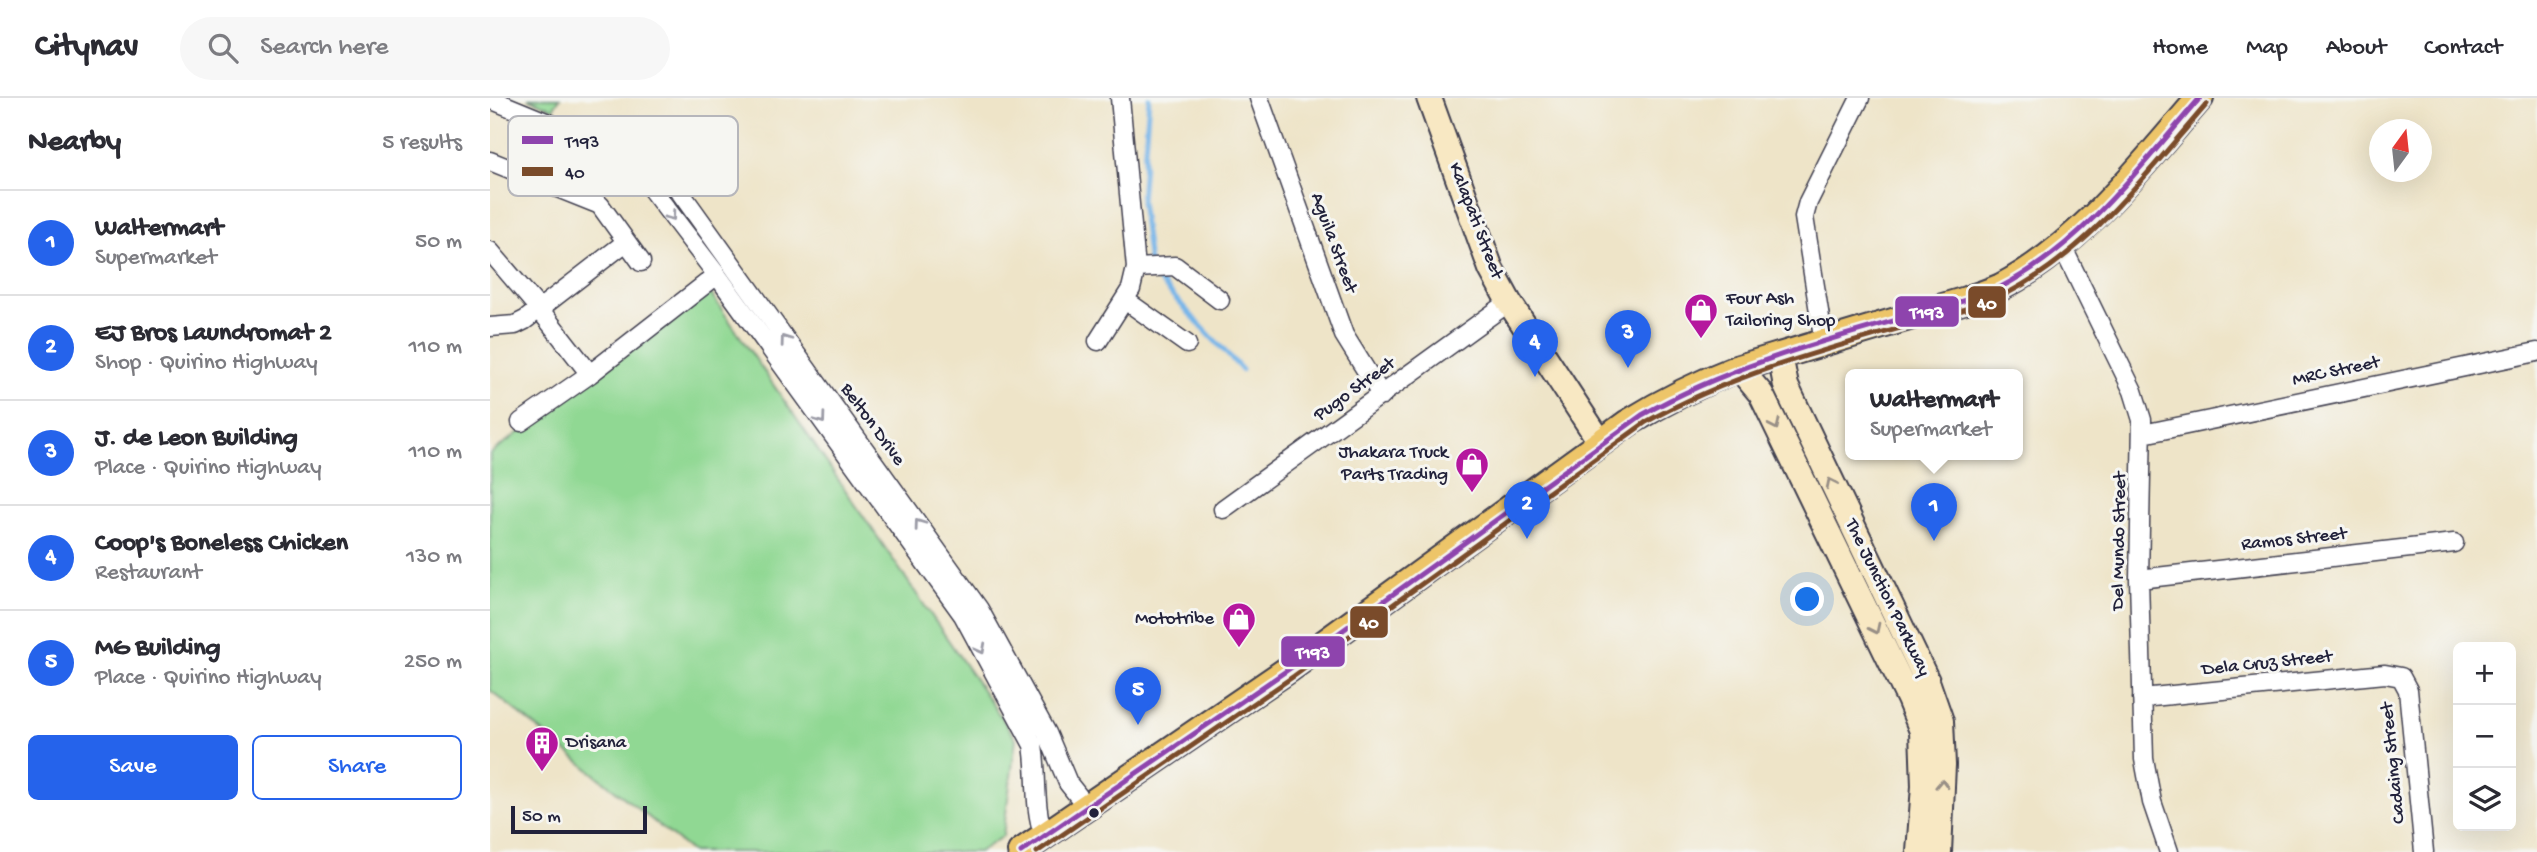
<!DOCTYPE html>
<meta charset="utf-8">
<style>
:root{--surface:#fff;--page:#f7f7f7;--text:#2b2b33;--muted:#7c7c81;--line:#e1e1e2;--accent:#2563eb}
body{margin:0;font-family:"Gochi Hand",sans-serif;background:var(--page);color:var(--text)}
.controls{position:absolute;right:21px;bottom:21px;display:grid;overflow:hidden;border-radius:10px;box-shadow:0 7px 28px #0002}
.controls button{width:63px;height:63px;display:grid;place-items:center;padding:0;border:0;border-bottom:2px solid var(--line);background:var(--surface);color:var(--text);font:35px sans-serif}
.compass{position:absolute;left:1879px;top:21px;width:63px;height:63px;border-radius:50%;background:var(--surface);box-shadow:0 7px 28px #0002;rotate:15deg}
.scale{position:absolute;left:21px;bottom:18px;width:136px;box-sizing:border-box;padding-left:7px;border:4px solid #22223b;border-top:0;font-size:19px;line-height:24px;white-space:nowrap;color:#22223b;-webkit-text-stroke:5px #f6f6f2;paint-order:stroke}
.you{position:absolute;left:1318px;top:502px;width:24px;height:24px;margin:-18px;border:5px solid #fff;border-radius:50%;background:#1a73e8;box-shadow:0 0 0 10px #1a73e833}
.badge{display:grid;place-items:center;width:46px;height:46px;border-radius:50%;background:var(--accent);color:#fff;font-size:23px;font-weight:700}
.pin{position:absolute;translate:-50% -58px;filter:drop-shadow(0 2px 4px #0008)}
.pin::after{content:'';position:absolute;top:37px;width:24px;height:21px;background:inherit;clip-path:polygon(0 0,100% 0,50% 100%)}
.popup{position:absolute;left:1355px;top:271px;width:178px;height:91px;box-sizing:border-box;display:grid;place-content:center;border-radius:10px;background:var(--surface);filter:drop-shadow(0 2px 5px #0005);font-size:23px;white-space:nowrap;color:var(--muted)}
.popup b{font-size:26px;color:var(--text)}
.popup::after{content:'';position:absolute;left:50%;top:100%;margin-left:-14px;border:14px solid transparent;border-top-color:var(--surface)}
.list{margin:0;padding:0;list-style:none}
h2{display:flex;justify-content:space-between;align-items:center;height:91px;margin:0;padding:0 28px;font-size:30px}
h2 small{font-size:23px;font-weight:400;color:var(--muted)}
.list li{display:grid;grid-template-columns:46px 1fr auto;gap:21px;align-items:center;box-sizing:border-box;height:105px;padding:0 28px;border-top:2px solid var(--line)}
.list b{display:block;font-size:26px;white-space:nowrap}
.list p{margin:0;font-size:23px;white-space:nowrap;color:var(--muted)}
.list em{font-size:23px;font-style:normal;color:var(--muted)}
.actions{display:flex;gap:14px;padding:21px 28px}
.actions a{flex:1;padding:16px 0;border:2px solid var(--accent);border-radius:10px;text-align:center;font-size:24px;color:var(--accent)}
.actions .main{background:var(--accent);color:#fff}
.icon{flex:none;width:38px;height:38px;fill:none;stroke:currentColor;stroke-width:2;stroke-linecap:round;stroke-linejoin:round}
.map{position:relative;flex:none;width:2047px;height:754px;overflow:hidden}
header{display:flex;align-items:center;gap:42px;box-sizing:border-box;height:98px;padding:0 35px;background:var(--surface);border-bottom:2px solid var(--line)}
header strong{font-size:33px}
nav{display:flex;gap:38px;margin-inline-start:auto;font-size:24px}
.search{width:490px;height:63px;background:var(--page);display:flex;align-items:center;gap:18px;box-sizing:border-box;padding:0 24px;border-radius:38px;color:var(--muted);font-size:26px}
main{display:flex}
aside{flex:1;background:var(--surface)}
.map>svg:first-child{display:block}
</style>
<header>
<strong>Citynav</strong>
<div class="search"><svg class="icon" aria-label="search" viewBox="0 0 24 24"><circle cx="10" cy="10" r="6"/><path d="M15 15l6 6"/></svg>Search here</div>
<nav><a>Home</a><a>Map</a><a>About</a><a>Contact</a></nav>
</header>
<main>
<aside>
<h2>Nearby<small>5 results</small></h2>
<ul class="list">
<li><span class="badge">1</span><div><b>Waltermart</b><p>Supermarket</p></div><em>50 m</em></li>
<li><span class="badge">2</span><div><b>EJ Bros Laundromat 2</b><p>Shop · Quirino Highway</p></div><em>110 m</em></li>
<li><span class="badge">3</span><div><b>J. de Leon Building</b><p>Place · Quirino Highway</p></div><em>110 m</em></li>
<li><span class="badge">4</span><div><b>Coop's Boneless Chicken</b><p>Restaurant</p></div><em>130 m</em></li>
<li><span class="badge">5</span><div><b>MG Building</b><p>Place · Quirino Highway</p></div><em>250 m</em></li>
</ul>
<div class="actions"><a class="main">Save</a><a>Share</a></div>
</aside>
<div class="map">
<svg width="2047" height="754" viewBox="0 0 2047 754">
<rect width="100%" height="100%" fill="#f6f6f2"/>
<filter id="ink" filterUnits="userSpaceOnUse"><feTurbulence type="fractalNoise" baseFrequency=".0143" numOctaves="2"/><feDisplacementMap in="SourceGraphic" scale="14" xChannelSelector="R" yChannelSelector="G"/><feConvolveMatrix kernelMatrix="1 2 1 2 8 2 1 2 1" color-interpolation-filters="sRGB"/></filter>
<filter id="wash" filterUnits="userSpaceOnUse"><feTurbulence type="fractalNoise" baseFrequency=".00686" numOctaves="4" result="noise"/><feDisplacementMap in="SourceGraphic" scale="28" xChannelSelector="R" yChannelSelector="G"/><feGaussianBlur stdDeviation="1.57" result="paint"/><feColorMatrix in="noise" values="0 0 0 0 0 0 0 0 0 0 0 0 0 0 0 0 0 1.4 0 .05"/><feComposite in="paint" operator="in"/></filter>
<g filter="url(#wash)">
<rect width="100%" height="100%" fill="#eee4c8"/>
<path fill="#90d893" stroke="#597d67" stroke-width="2" d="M38 0H70L63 11Z
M219 193 526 641 513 738 489 754H202L0 592V356Z"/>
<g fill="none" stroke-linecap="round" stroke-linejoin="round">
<path stroke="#76b5e9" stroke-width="5" d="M659 0 651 103 659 165
M661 174 752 272"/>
</g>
</g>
<g filter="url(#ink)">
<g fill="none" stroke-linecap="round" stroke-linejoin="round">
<g stroke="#413f50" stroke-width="21">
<path id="street" d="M769 0 854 237 892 298
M0 1 175 73 489 511 557 635 578 685 597 709
M147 60 156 84 227 177 473 517 543 647C548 677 543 708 554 738
M0 63 110 107 151 164
M1571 146 1643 293 1652 322 1649 481 1654 661 1662 704 1679 754
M0 153 50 212 100 276
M646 170 685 168 730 202
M635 202 697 246
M0 229 25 227 35 222 136 144
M608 243 641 191 646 170 630 0
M1334 245 1314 119 1318 104 1370 0
M31 324 100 276 227 177
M1653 336 2047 254
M733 411 1019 204
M1649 481 1964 445
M1652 600 1895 576 1911 579 1918 592 1934 754"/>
</g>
<g stroke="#413f50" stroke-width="28">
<path id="secondary" d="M939 0 1001 171 1019 204 1111 345
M1290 257 1296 288 1437 583 1451 623 1453 667 1449 754
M1249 270 1271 296 1419 601 1432 633 1434 688 1429 754"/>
</g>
<g stroke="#413f50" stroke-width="30">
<path id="primary" d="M531 754 799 571 1138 325C1174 303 1210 285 1249 270L1476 202C1487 198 1500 194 1511 189 1592 146 1651 68 1710 0"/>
</g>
<use href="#street" stroke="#fff" stroke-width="18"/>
<use href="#secondary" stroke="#f8e8c3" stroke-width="24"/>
<use href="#primary" stroke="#edc569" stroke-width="26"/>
<g stroke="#f6f6f2" stroke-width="10">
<path id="bus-1" d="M531 754 799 571 1152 317C1252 260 1366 235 1476 202 1488 198 1500 195 1511 189 1593 146 1651 68 1710 0"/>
</g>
<g stroke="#f6f6f2" stroke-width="10">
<path id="bus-2" d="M547 754 804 578 1156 324C1256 268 1370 243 1479 210 1491 206 1503 203 1514 197 1598 155 1657 75 1717 6"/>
</g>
<use href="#bus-1" stroke="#8e44ad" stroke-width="5"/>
<use href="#bus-2" stroke="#7a4b2a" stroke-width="5"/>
</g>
<defs><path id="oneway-chevron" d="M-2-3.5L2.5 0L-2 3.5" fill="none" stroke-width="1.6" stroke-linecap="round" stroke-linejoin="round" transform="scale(1.75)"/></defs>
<g stroke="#9c9ca7">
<use href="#oneway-chevron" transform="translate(181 118) rotate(53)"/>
<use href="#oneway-chevron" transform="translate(295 242) rotate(-126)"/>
<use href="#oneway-chevron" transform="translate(331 321) rotate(54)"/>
<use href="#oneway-chevron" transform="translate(429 426) rotate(-126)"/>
<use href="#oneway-chevron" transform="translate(491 551) rotate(62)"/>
</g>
<g stroke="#988f86">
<use href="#oneway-chevron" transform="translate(1285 327) rotate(65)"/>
<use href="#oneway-chevron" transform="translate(1341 385) rotate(-116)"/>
<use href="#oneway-chevron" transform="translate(1385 531) rotate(64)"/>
<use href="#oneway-chevron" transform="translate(1452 686) rotate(-88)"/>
</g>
</g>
<defs>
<g id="shop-pin" transform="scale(1.75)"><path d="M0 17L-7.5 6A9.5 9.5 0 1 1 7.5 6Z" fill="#b5179e" stroke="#f6f6f2"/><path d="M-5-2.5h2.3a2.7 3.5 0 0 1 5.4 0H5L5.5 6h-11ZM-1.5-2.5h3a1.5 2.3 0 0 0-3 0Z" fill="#fff"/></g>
<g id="building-pin" transform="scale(1.75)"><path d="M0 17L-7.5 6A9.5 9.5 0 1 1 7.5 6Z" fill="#b5179e" stroke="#f6f6f2"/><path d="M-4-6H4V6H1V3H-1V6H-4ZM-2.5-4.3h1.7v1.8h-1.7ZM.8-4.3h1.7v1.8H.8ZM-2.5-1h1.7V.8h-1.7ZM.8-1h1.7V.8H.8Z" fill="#fff"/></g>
</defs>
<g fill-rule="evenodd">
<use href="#shop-pin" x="1211" y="212"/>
<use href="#shop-pin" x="982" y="366"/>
<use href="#shop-pin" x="749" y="521"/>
<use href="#building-pin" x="52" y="645"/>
</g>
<circle fill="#22223b" stroke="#f6f6f2" stroke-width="2.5" cx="604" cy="715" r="6"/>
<g text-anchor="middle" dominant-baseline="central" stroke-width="6" stroke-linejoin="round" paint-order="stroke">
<g font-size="19" fill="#22223b" stroke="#f6f6f2">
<text transform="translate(985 123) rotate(69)">Kalapati Street</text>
<text transform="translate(843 145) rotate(70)">Aguila Street</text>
<text transform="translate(1846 274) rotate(-12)">MRC Street</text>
<text transform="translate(865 292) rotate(-36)">Pugo Street</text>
<text transform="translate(382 327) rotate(54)">Belton Drive</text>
<text transform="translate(1804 442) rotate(-6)">Ramos Street</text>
<text transform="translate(1630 443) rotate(-89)">Del Mundo Street</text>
<text transform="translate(1397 500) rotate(64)">The Junction Parkway</text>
<text transform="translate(1777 566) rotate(-6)">Dela Cruz Street</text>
<text transform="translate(1904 665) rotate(-96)">Cadaing Street</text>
</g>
<g font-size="19" fill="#22223b" stroke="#f6f6f2" text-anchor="start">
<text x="1236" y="201">Four Ash<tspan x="1236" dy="22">Tailoring Shop</tspan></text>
<text x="958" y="355" text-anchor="end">Jhakara Truck<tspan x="958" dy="22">Parts Trading</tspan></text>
<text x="724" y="521" text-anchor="end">Mototribe</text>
<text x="76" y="645">Drisana</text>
</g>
</g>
<rect x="18" y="18" width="230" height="80" rx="10" fill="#f6f6f2" stroke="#b6b6bb" stroke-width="2"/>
<rect x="32" y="38" width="31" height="8" fill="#8e44ad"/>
<rect x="32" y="69" width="31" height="9" fill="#7a4b2a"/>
<g font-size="19" fill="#22223b">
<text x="75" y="49">T193</text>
<text x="75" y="80">40</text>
</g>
<g stroke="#f6f6f2" stroke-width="2.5">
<rect x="1477" y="187" width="40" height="34" rx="7" fill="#7a4b2a"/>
<rect x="1404" y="197" width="66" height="33" rx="7" fill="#8e44ad"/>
<rect x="859" y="507" width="40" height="34" rx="7" fill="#7a4b2a"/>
<rect x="790" y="537" width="66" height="33" rx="7" fill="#8e44ad"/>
</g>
<g font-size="19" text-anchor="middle" font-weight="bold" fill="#fff">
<text x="1497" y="211">40</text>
<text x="1437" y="220">T193</text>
<text x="879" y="530">40</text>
<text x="823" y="560">T193</text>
</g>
</svg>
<div class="controls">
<button>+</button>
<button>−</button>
<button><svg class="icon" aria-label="layers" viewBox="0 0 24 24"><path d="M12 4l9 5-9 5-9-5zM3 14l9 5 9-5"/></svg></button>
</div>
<svg class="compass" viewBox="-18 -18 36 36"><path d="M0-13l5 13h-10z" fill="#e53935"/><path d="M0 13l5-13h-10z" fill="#7c7c81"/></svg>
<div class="scale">50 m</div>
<div class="you"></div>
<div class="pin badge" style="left:1444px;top:443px">1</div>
<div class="popup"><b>Waltermart</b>Supermarket</div>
<div class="pin badge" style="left:1037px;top:441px">2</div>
<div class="pin badge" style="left:1138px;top:270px">3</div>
<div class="pin badge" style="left:1045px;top:279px">4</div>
<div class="pin badge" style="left:648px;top:627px">5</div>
</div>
</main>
